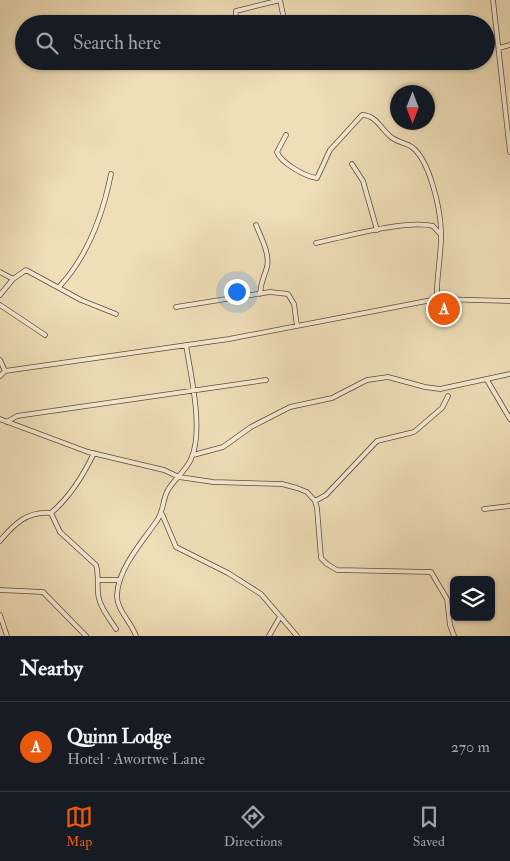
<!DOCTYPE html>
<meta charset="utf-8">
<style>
:root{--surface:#171b24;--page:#20242c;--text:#f1f3f6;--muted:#9ea1a6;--line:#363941;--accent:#ea580c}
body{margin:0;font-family:"IM FELL Double Pica",serif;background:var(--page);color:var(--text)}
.controls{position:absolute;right:15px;bottom:15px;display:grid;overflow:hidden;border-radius:8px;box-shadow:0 1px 4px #0004}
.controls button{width:45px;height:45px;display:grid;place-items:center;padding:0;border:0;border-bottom:1px solid var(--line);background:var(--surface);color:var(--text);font:25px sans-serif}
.compass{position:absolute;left:390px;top:85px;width:45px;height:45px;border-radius:50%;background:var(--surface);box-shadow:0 1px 4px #0004;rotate:180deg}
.you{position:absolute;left:236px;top:291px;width:18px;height:18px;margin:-12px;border:4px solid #fff;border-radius:50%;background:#1a73e8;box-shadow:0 0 0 8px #1a73e833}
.badge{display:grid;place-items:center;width:32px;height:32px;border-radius:50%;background:var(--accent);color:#fff;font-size:16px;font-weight:700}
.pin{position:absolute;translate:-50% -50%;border:2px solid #fff;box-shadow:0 1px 5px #0006}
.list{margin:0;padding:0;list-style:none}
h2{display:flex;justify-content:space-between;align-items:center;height:65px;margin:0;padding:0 20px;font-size:21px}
h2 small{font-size:16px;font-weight:400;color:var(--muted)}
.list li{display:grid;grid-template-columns:32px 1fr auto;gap:15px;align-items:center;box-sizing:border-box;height:90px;padding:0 20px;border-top:1px solid var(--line)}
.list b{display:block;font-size:19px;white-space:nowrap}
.list p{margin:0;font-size:16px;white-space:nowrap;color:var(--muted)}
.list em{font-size:16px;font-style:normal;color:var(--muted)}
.icon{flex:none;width:28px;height:28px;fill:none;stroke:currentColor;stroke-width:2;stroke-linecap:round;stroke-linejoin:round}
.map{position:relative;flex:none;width:510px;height:636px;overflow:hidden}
.search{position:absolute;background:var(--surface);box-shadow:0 1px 4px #0004;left:15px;right:15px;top:15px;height:55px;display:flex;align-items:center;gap:12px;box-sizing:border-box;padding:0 18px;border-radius:28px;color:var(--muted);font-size:19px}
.sheet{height:155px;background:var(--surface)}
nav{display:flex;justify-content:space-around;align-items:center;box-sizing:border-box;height:70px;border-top:1px solid var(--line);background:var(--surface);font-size:14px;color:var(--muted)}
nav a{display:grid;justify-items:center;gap:2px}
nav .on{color:var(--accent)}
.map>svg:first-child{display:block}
</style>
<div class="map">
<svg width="510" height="636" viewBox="0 0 510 636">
<rect width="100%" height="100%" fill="#efdeb8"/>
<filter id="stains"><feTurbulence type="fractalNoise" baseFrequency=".004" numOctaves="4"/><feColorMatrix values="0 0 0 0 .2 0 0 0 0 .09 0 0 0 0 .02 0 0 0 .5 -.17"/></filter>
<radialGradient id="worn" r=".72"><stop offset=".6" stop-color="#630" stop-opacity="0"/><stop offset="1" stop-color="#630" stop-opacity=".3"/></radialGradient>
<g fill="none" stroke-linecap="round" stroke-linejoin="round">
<g stroke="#5f4c3c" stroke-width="5.5">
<path id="minor" d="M493 0 510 152
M235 23 236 11 280 0 285 24
M499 48 510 45
M286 135 277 152C281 163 306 177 317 178L330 150 362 115C376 115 381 129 391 137 397 142 406 143 412 147 430 161 440 208 441 230 442 253 436 276 437 299
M352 164 363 181 377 230
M256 225C261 237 270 254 267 267 264 278 261 280 260 294
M316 243C343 237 408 219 433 226L441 235
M0 272 13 279
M59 287C87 257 103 214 111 174
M0 295 13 279 26 270 81 300 116 314
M0 305 45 335
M176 307 270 292 288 294 294 304 297 326
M0 360 5 371
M0 376 5 371 229 339 437 299 510 301
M487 380 510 419
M0 419 88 452 164 470 179 477 213 482 282 484 297 488 307 492 315 501 317 508 321 558 327 564 337 570 431 572 447 599 450 625 454 636
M7 422 17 416 266 380
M193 455 223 447 251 427 290 407 332 398 367 380 388 377 425 387 440 389 510 374
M315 501 326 495 377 441 414 432 442 408 448 396
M484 509 510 506
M51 513 60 532 96 565C99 575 97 583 98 593 99 606 109 618 116 629
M162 514 176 547 228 573 261 594 297 636
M0 541C14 524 27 511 51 513 70 497 83 476 94 453
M99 580H120
M0 590 43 592 86 636
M0 615 7 636
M136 636C132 623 116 609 117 595 118 569 142 542 156 522 164 512 162 500 168 490 174 479 186 471 191 459 204 431 191 376 186 345
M269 636 280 617"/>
</g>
<use href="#minor" stroke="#f5ead1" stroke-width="4"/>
</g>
<rect width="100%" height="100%" filter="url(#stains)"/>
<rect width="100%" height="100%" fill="url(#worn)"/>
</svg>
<div class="controls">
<button><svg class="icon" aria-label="layers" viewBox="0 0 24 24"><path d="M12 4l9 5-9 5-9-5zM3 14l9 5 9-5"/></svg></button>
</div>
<svg class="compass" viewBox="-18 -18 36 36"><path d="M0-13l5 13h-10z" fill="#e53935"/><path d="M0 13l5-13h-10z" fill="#9ea1a6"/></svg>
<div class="you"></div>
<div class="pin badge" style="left:444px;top:309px">A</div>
<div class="search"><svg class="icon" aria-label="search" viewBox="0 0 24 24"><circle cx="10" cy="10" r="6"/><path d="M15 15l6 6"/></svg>Search here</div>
</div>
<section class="sheet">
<h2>Nearby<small></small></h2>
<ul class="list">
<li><span class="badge">A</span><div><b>Quinn Lodge</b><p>Hotel · Awortwe Lane</p></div><em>270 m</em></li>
</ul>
</section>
<nav>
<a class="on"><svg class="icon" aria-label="map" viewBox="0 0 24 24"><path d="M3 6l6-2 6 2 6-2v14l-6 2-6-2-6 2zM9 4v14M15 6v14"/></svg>Map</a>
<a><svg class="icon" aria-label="directions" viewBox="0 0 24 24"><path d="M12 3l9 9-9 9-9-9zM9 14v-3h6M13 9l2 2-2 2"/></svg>Directions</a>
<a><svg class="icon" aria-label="saved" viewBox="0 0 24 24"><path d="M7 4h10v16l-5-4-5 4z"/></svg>Saved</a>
</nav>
